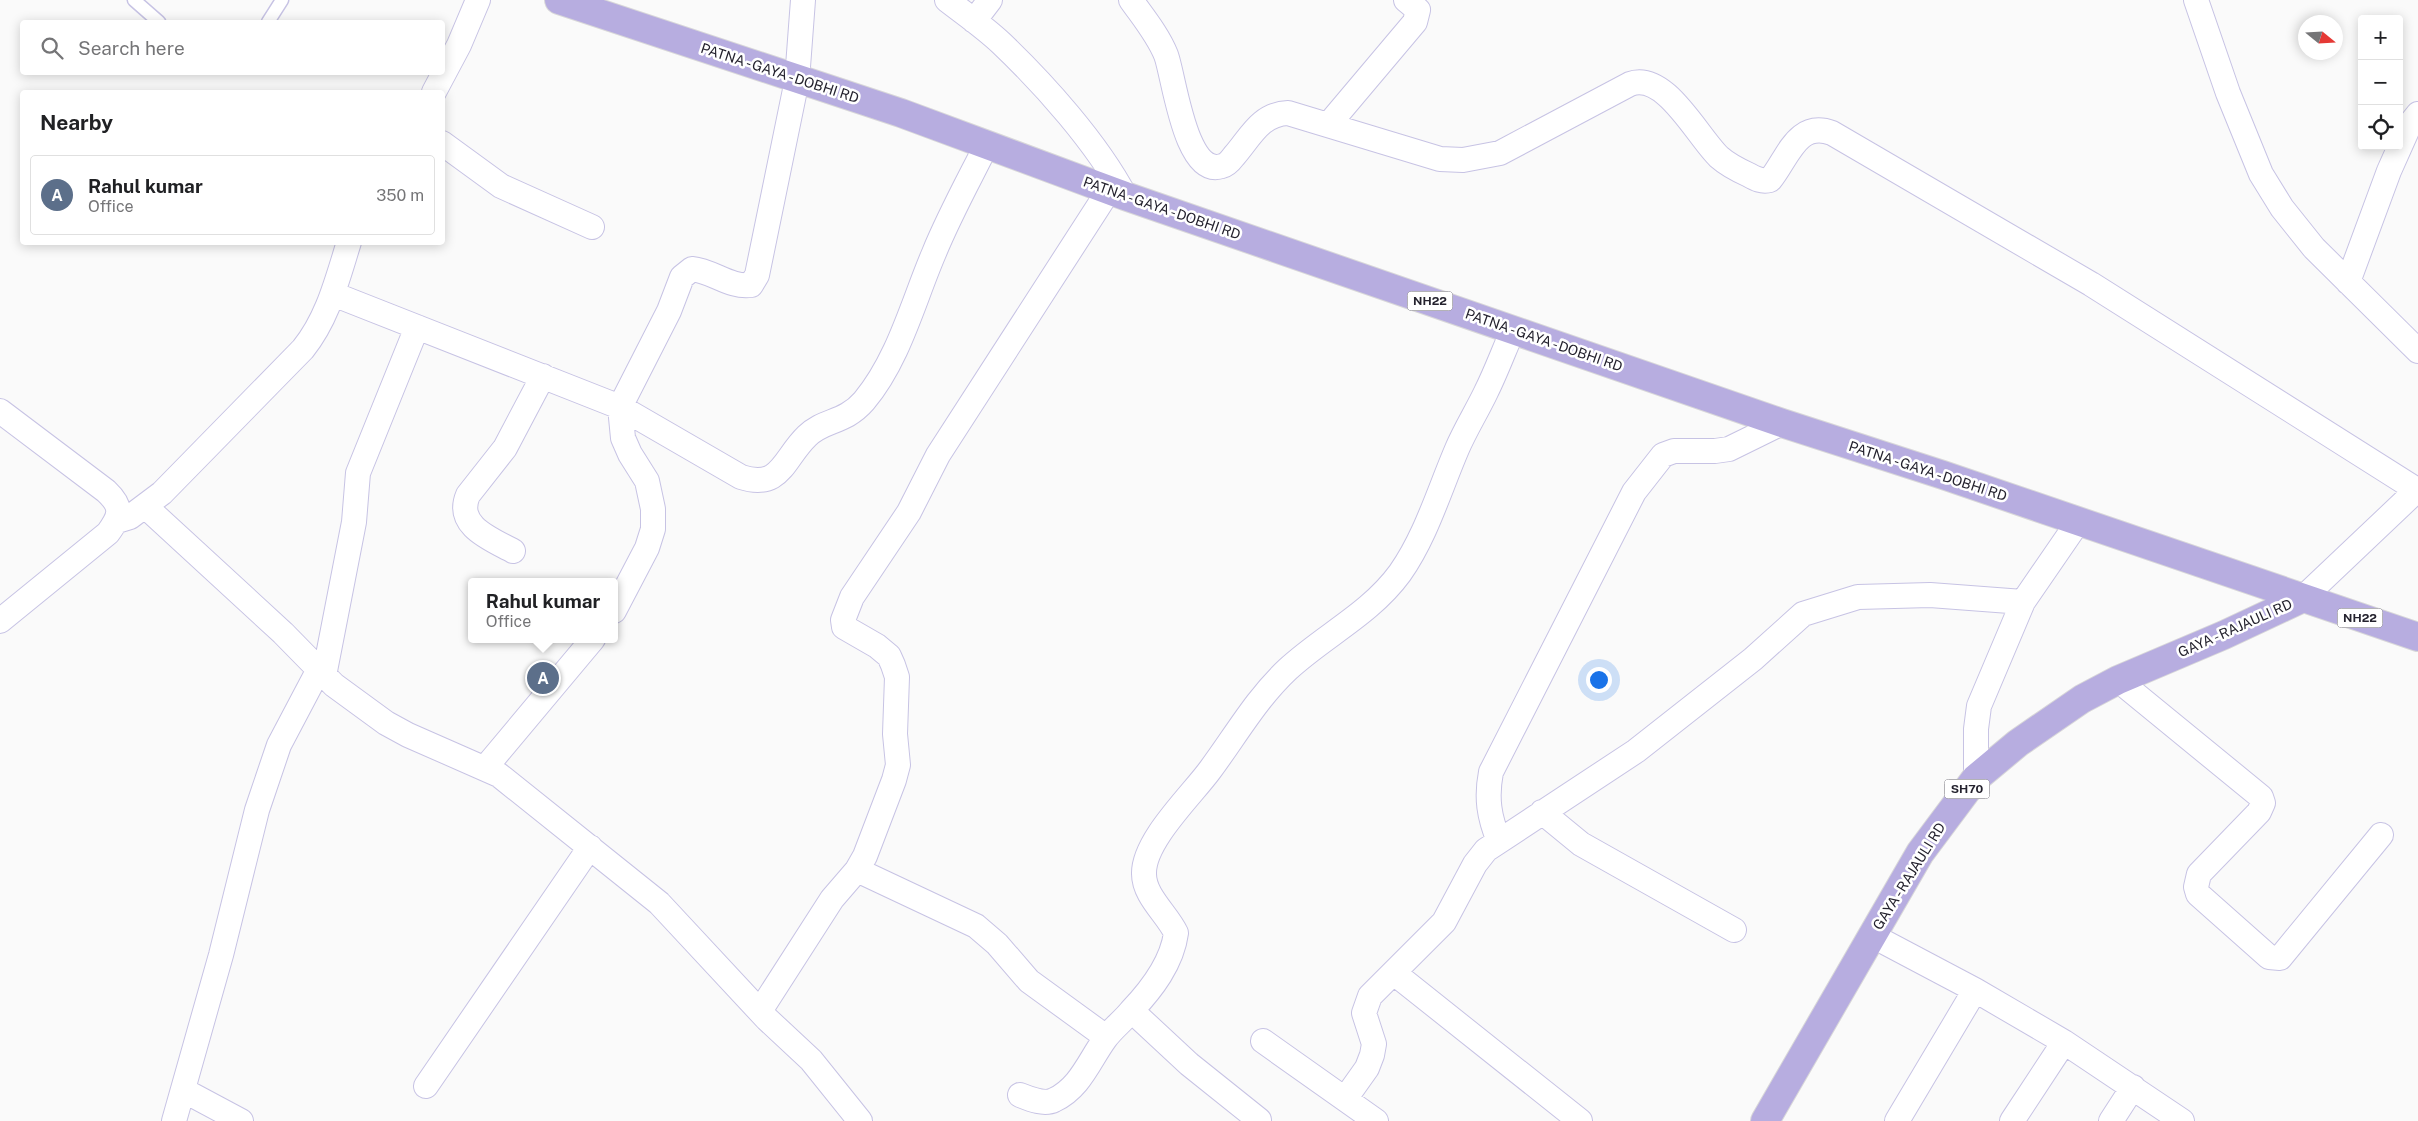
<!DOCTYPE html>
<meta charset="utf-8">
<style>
:root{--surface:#fff;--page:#f2f2f2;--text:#202124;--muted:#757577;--line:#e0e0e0;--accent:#ea580c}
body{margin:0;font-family:"Public Sans",sans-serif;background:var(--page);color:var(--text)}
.controls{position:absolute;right:15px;top:15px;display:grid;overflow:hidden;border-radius:5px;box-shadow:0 2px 12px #0003}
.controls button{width:45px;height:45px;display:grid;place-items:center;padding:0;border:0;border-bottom:1px solid var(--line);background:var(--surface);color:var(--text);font:25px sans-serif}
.compass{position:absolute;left:2298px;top:15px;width:45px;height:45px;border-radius:50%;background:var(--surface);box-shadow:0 2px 12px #0003;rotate:108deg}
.you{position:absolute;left:1598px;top:679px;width:18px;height:18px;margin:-12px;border:4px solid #fff;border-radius:50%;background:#1a73e8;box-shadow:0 0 0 8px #1a73e833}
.badge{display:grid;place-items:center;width:32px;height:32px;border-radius:50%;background:var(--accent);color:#fff;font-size:16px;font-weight:700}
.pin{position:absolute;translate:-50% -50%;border:2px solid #fff;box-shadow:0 1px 5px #0006}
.popup{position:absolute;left:468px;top:578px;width:150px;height:65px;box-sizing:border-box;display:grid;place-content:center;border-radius:5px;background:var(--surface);filter:drop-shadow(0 1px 4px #0005);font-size:16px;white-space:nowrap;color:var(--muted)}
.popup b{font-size:19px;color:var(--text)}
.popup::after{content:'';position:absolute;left:50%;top:100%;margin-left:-10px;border:10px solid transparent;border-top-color:var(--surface)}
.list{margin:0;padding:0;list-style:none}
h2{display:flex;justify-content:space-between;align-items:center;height:65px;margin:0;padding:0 20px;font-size:21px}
h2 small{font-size:16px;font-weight:400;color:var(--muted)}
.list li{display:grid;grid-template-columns:32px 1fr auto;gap:15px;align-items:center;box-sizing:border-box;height:80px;margin:0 10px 10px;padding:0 10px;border:1px solid var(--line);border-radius:5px}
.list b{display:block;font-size:19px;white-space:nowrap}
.list p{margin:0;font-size:16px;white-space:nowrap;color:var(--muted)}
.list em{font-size:16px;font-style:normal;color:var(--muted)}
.icon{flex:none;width:28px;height:28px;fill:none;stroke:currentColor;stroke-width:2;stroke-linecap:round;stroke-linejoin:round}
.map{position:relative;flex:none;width:2418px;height:1121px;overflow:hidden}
.search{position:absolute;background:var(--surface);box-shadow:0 2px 12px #0003;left:20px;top:20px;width:425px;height:55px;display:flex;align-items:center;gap:12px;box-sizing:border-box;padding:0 18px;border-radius:5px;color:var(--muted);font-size:19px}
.panel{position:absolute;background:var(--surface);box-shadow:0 2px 12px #0003;left:20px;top:90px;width:425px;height:155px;border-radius:5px}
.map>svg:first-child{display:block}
</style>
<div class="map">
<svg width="2418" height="1121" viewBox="0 0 2418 1121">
<rect width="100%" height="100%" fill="#fafafa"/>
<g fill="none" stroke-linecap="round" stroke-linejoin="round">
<g stroke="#c7c3e4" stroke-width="15">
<path id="lane" d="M134 0 159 22
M268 22 282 0"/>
</g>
<g stroke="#c7c3e4" stroke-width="26">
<path id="street" d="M947 0C965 14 984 27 1001 43 1044 84 1097 143 1125 196
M1131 0C1143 17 1158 35 1166 55 1174 76 1185 178 1222 166 1227 165 1231 160 1234 156 1250 138 1260 114 1288 113L1440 159 1463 160 1500 153 1630 84C1665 71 1697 136 1719 157 1728 165 1738 170 1749 175 1756 179 1762 182 1770 180 1788 158 1797 120 1832 133L2091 284 2417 490
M2196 0 2228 93 2261 174 2282 208 2314 248 2418 351
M974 21 990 0
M434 92 459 45 478 0
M1329 124 1415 22 1418 10 1406 0
M442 143 501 186 592 227
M2348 282 2389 171 2410 124 2418 114
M333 294 620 407 741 477C781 490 783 459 807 436 824 419 844 424 864 401 899 359 913 302 934 253 949 216 969 180 987 144
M0 411 106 491C123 507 121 515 108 533L0 621
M146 507 283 633 334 685 386 723 408 735 499 775 659 903 767 1019 811 1060 860 1121
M117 521 130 517 162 493 303 349C328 318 337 280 349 242
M513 551C491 539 455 526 468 495L505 448 543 376
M2303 598 2418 489
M614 611 647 548 653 529V509L647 481 630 454 623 438 620 407 669 311 682 277 692 269C713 271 730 288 751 285L757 275 797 80 803 0
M324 676 354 522 358 473 417 327
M2118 680 2261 797 2263 803 2259 812 2199 874 2196 887 2198 894 2269 957 2280 958 2381 835
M485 768 593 639
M1976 778V729L1979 706 2023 602
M1542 812 1581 844 1734 930
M1499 841C1489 817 1486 798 1491 772L1634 492 1663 455 1674 451H1715L1729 449 1782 423
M857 870 976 926 997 944 1029 981 1106 1037
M1871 935 1975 990 2064 1042 2182 1121
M1394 973 1580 1121
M760 1011 832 899 857 870 865 856 894 780 898 765 895 734 897 677 893 665 889 656 877 646 844 627 843 620 852 597 909 512 938 455 1109 190
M1132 1011 1189 1064 1259 1120
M1263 1041 1376 1121
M426 1086 590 847
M183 1090 241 1121
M1020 1095C1030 1099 1044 1105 1054 1100 1080 1088 1089 1061 1105 1039 1112 1029 1123 1021 1131 1011 1152 989 1172 963 1176 933 1167 914 1144 896 1144 874 1143 841 1191 796 1210 770 1236 735 1256 699 1288 669 1325 635 1370 614 1400 573 1426 536 1439 491 1457 449 1465 430 1477 411 1486 392 1496 372 1504 350 1513 330
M1345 1099 1367 1068 1372 1055 1374 1044 1364 1013 1370 996 1444 922 1475 864 1486 850 1636 751 1753 659 1803 614 1858 597 1930 595 2023 602 2078 522
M174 1121 221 955 257 810 279 745 318 671
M1897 1121 1975 990
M2012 1121 2064 1042
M2111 1121 2133 1087"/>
</g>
<g stroke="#d8d7d9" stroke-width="30">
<path id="primary" d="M559 0 901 113 1125 196 1782 423 1943 475 2418 637
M1765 1121 1920 853 1976 778 2018 743 2082 699 2118 680 2224 635 2303 598"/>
</g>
<use href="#lane" stroke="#fff" stroke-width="12"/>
<use href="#street" stroke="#fff" stroke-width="24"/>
<use href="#primary" stroke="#b7ade0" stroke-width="28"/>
</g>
<g text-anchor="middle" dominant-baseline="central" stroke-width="5" stroke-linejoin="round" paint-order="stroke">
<g fill="#fff" stroke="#66646d" stroke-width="1">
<rect x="1407.5" y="291.5" width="45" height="19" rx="4"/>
<rect x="2337.5" y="608.5" width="45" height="19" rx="4"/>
<rect x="1944.5" y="779.5" width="45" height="19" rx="4"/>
</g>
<g font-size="12" font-weight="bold" fill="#24222e">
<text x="1430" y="301">NH22</text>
<text x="2360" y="618">NH22</text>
<text x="1967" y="789">SH70</text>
</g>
<g font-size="14" fill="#24222e" stroke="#fff">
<text transform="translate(780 73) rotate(18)">PATNA - GAYA - DOBHI RD</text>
<text transform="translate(1162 208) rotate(19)">PATNA - GAYA - DOBHI RD</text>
<text transform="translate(1544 340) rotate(19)">PATNA - GAYA - DOBHI RD</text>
<text transform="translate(1928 471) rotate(18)">PATNA - GAYA - DOBHI RD</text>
<text transform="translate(2235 628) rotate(-24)">GAYA - RAJAULI RD</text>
<text transform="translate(1909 876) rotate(-58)">GAYA - RAJAULI RD</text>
</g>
</g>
</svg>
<div class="controls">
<button>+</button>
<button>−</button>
<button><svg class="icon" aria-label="locate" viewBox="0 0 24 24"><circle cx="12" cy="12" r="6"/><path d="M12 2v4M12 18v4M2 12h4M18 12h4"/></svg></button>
</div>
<svg class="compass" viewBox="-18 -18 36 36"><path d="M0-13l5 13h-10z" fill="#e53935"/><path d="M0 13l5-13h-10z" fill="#757577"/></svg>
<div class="you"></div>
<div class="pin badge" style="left:543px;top:678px;background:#5c6f8a">A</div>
<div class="popup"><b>Rahul kumar</b>Office</div>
<div class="search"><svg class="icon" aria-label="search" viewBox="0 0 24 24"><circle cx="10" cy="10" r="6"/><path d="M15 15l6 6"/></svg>Search here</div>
<section class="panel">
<h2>Nearby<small></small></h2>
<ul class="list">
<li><span class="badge" style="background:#5c6f8a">A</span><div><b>Rahul kumar</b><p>Office</p></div><em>350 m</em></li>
</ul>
</section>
</div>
